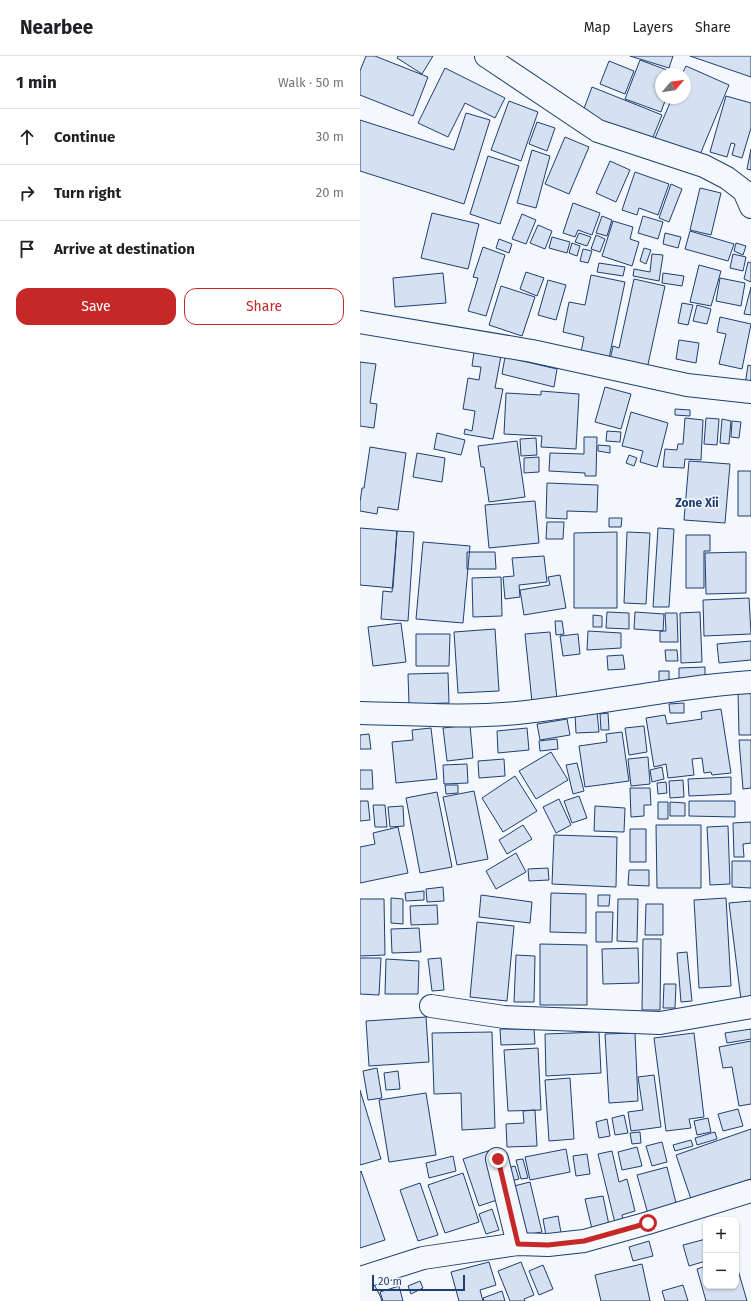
<!DOCTYPE html>
<meta charset="utf-8">
<style>
:root{--surface:#fff;--page:#f2f2f2;--text:#202124;--muted:#757577;--line:#e0e0e0;--accent:#c62828}
body{margin:0;font-family:"Fira Sans",sans-serif;background:var(--page);color:var(--text)}
.controls{position:absolute;right:12px;bottom:12px;display:grid;overflow:hidden;border-radius:8px;box-shadow:0 1px 3px #0004}
.controls button{width:36px;height:36px;display:grid;place-items:center;padding:0;border:0;border-bottom:1px solid var(--line);background:var(--surface);color:var(--text);font:20px sans-serif}
.compass{position:absolute;left:295px;top:12px;width:36px;height:36px;border-radius:50%;background:var(--surface);box-shadow:0 1px 3px #0004;rotate:61deg}
.scale{position:absolute;left:12px;bottom:10px;width:93px;box-sizing:border-box;padding-left:4px;border:2px solid #1d3f73;border-top:0;font-size:11px;line-height:14px;white-space:nowrap;color:#1d3f73;-webkit-text-stroke:3px #f4f7fb;paint-order:stroke}
.stop{position:absolute;width:12px;height:12px;margin:-9px;border:3px solid #c62828;border-radius:50%;background:#fff}
.stop.end{background:#c62828;border-color:#fff;box-shadow:0 1px 4px #0008}
.list{margin:0;padding:0;list-style:none}
h2{display:flex;justify-content:space-between;align-items:center;height:52px;margin:0;padding:0 16px;font-size:17px}
h2 small{font-size:13px;font-weight:400;color:var(--muted)}
.list li{display:grid;grid-template-columns:26px 1fr auto;gap:12px;align-items:center;box-sizing:border-box;height:56px;padding:0 16px;border-top:1px solid var(--line)}
.list b{display:block;font-size:15px;white-space:nowrap}
.list em{font-size:13px;font-style:normal;color:var(--muted)}
.actions{display:flex;gap:8px;padding:12px 16px}
.actions a{flex:1;padding:9px 0;border:1px solid var(--accent);border-radius:12px;text-align:center;font-size:14px;color:var(--accent)}
.actions .main{background:var(--accent);color:#fff}
.icon{flex:none;width:22px;height:22px;fill:none;stroke:currentColor;stroke-width:2;stroke-linecap:round;stroke-linejoin:round}
.map{position:relative;flex:none;width:391px;height:1245px;overflow:hidden}
header{display:flex;align-items:center;gap:24px;box-sizing:border-box;height:56px;padding:0 20px;background:var(--surface);border-bottom:1px solid var(--line)}
header strong{font-size:19px}
nav{display:flex;gap:22px;margin-inline-start:auto;font-size:14px}
main{display:flex}
aside{flex:1;background:var(--surface)}
.map>svg:first-child{display:block}
</style>
<header>
<strong>Nearbee</strong>
<nav><a>Map</a><a>Layers</a><a>Share</a></nav>
</header>
<main>
<aside>
<h2>1 min<small>Walk · 50 m</small></h2>
<ul class="list">
<li><svg class="icon" aria-label="ahead" viewBox="0 0 24 24"><path d="M12 20V5M6 11l6-6 6 6"/></svg><div><b>Continue</b></div><em>30 m</em></li>
<li><svg class="icon" aria-label="right" viewBox="0 0 24 24"><path d="M7 20v-9h11M14 6l5 5-5 5"/></svg><div><b>Turn right</b></div><em>20 m</em></li>
<li><svg class="icon" aria-label="arrive" viewBox="0 0 24 24"><path d="M6 21V4h12l-3 4 3 4H6"/></svg><div><b>Arrive at destination</b></div></li>
</ul>
<div class="actions"><a class="main">Save</a><a>Share</a></div>
</aside>
<div class="map">
<svg width="391" height="1245" viewBox="0 0 391 1245">
<rect width="100%" height="100%" fill="#f4f7fb"/>
<path fill="#d5e0f0" stroke="#1d3f73" d="M6 0H15L68 21 53 60 0 39V15Z
M38 0H73L62 18 37 2Z
M270 0H313L309 12Z
M330 0H391V21Z
M280 4 315 17 301 18V42H306L301 56 265 43Z
M249 5 274 15 265 38 240 28Z
M326 10 369 29 339 101 295 82 312 42H325V18H322Z
M85 12 145 42 135 62 105 47 88 81 58 67Z
M232 31 302 59 291 86 222 58Z
M366 40 391 47V72L382 102 372 99 375 88 371 87 367 101 350 96Z
M149 45 178 56 161 105 131 94Z
M106 57 130 64 104 148 0 115V64L94 94Z
M177 66 195 72 187 95 169 88Z
M205 81 229 91 209 138 185 128Z
M391 93V114L387 113Z
M172 94 190 100 176 152 157 147Z
M128 100 159 110 140 168 110 158Z
M250 105 270 114 256 146 236 137Z
M275 116 309 128 298 159 279 152 277 159 262 154Z
M311 128 322 133 309 166 299 162Z
M340 132 361 137 351 179 330 174Z
M213 147 240 157 232 179 218 174 215 181 203 177Z
M72 157 119 168 108 213 61 202Z
M162 158 176 164 166 188 152 183Z
M242 160 252 164 247 180 236 177Z
M283 160 303 166 298 183 278 177Z
M253 165 273 171 270 183 279 186 272 210 242 200Z
M178 169 192 175 185 193 170 187Z
M330 175 374 188 368 205 325 193Z
M219 177 231 181 227 190 215 186Z
M305 177 321 181 318 192 303 188Z
M236 179 245 183 240 196 231 193Z
M192 181 210 186 207 197 189 192Z
M139 183 152 188 149 197 136 192Z
M212 187 220 190 217 200 209 197Z
M376 187 386 190 383 199 374 195Z
M123 191 145 199 126 260 108 255 118 222 113 221Z
M284 192 291 194 286 208 280 205Z
M223 193 232 195 228 207 220 205Z
M292 198 303 199 299 225 273 220 274 213 290 216Z
M373 198 386 201 383 215 370 212Z
M388 206 391 207V226L384 223Z
M239 207 265 211 263 220 237 216Z
M339 209 361 215 351 250 330 246Z
M166 216 184 222 177 240 160 233Z
M83 217 86 247 35 251 33 222Z
M303 217 324 220 322 230 302 227Z
M231 219 265 226 249 302 221 296 224 281 203 276 209 246 225 249Z
M360 222 385 227 381 250 356 245Z
M274 223 305 230 287 313 250 304 253 290 259 292Z
M188 224 206 229 196 264 178 259Z
M141 230 175 241 162 280 129 269Z
M391 231V259L384 258Z
M322 247 333 249 328 269 318 267Z
M337 249 351 253 347 268 333 265Z
M360 261 391 268 382 313 359 308 366 278 357 276Z
M319 284 339 287 336 307 316 303Z
M114 296 141 300 135 332 143 333 133 383 104 378 105 373 112 375 115 355 103 353 108 322 119 324 121 311 112 310Z
M145 301 197 313 194 331 142 318Z
M0 306 16 308 10 347 17 348 14 372 0 370Z
M388 309 391 310V330L385 329Z
M245 331 271 338 261 373 235 366Z
M181 335 219 338 216 393 181 391 182 380 144 378 146 337 181 339Z
M315 353 330 354V360L315 359Z
M271 356 308 367 297 411 280 406 283 395 262 390Z
M325 362 343 364 341 404 325 403 324 412 303 411 305 393 317 394 318 388H323Z
M346 362 359 363 357 389 344 388Z
M362 363 371 365 369 388 360 387Z
M372 365 381 366 379 382 371 381Z
M247 375 261 376 260 386 246 385Z
M77 377 105 384 101 399 74 393Z
M224 381H237L236 420H225V417L189 415 190 397 224 398Z
M176 382 177 399 161 400 160 383Z
M157 385 165 441 129 446 124 411H121L118 390Z
M238 389 250 390V397L238 395Z
M10 391 46 397 38 454 18 451 17 458 0 455V446L2 432H4Z
M57 397 85 402 82 426 53 421Z
M269 399 277 402 274 410 266 407Z
M179 401V416L164 417V402Z
M329 405 370 408 365 467 324 464Z
M378 415H391V460H378Z
M187 427 238 429 237 456 207 455V463L186 462Z
M175 445 179 487 129 492 125 449Z
M249 462H262L261 471H249Z
M187 466H204L203 483H186Z
M0 472 37 475 33 532 0 529Z
M298 472 314 473 309 551H293Z
M37 475 54 476 48 565 21 563 23 535 32 536Z
M257 476V552H214V477Z
M267 476 290 477 286 548 264 547Z
M326 479H350V495H344V532H326Z
M63 486 110 490 103 567 56 563Z
M107 496H135L136 513H107Z
M386 496V537L346 538 345 497Z
M184 500 187 526 159 529 160 541 145 543 143 521 154 520 152 502Z
M200 519 206 552 164 559 160 534 190 529 188 521Z
M141 521 142 560 113 561 112 522Z
M389 542 391 578 344 580 343 544Z
M247 556 269 557V573L246 572Z
M275 556 304 558 303 575 274 573Z
M340 556 342 606 321 607 320 557Z
M305 557H317L318 586H300V575H306Z
M233 559 242 560V571H233Z
M195 565H202L204 578 196 579Z
M41 567 46 606 13 610 8 571Z
M135 573 139 635 98 637 94 576Z
M228 575 261 577V592L227 594Z
M190 576 197 643 172 646 165 578Z
M56 578H90L89 610H56Z
M218 578 220 598 203 600 200 580Z
M391 585V604L359 607 357 588Z
M305 594H317L318 605H306Z
M263 599 265 613 248 614 247 600Z
M345 611V624L319 625V612Z
M299 615H309V626H299Z
M88 617 89 647 49 648 48 618Z
M378 636H391V679H379Z
M324 647V657H310L309 648Z
M361 653 371 717 352 719 351 716 344 717 342 702 332 703 334 719 308 722 306 708 294 711 286 662 305 659 307 668 342 663 341 656Z
M237 656 239 676 216 677 215 658Z
M248 657 249 674H241L240 658Z
M207 663 210 679 180 684 177 668Z
M110 669 113 702 87 705 83 672Z
M284 670 287 696 269 699 265 672Z
M71 672 77 723 36 727 32 686 53 684 52 674Z
M167 672 169 694 138 697 137 675Z
M262 676 269 725 225 731 219 690 247 686 246 678Z
M9 678 11 693H0V679Z
M197 683 198 693 180 695 179 685Z
M379 684H391V732L383 733Z
M191 696 208 724 176 743 159 715Z
M288 701 290 728 271 730 268 703Z
M144 703 145 720 119 722 118 705Z
M217 707 224 735 213 738 206 709Z
M107 708 108 727 84 728 83 709Z
M302 711 304 723 292 726 290 714Z
M0 714H12L13 733H0Z
M155 720 177 755 143 776 122 742Z
M371 721V738L329 740 328 723Z
M323 724 324 741 310 742 309 725Z
M306 726 307 737 298 738 297 727Z
M85 729H98V737L86 738Z
M270 732H290L291 749H284V760L271 761Z
M114 735 128 803 97 809 83 741Z
M77 736 92 811 60 817 46 742Z
M219 740 227 762 212 767 204 745Z
M199 743 211 769 196 777 183 751Z
M0 745H8L10 764 0 765Z
M329 745H375V761L329 760Z
M298 746H308V763H298Z
M310 746 325 747V760H310Z
M13 749H25L27 771H15Z
M43 750 44 770 30 771 28 751Z
M235 750 265 752 264 776 234 775Z
M391 766V787L383 788 384 801H374L373 767Z
M163 769 172 783 147 798 139 784Z
M296 769H341V832H297Z
M368 770 370 828 350 829 347 771Z
M38 771 48 817 0 827V791L15 788 13 777Z
M270 773H286V806H270Z
M194 779 257 781 256 831 192 828Z
M156 797 166 816 136 833 126 815Z
M372 805H391V832L372 831Z
M188 812 189 824 169 825 168 813Z
M269 814H289V830L268 829Z
M83 831 84 845 67 846 66 833Z
M64 835V844L46 845 45 837Z
M191 837 226 838V877L190 876Z
M121 839 172 846 170 867 119 861Z
M238 839H250L249 850H238Z
M31 842 43 843V868L31 867Z
M366 842 371 930 339 932 334 844Z
M0 843H24L25 899 0 900Z
M258 843H278L277 886 257 885Z
M391 845V943L381 944 369 847Z
M286 848H303V879H285Z
M77 849 78 868 51 869 50 850Z
M236 856H253L252 886H236Z
M117 866 154 870 147 945 110 941Z
M59 872 61 896 32 897 31 873Z
M283 883H301L300 954H282Z
M180 888 227 889V949H180Z
M278 892 279 927 243 928 242 893Z
M327 896 332 945 321 946 317 897Z
M156 899 175 900 174 946H154Z
M0 902H21L19 939 0 938Z
M81 902 84 934 72 935 68 903Z
M26 903 59 905 58 938H25Z
M304 928H316L315 952H303Z
M66 961 69 1006 9 1010 6 965Z
M140 973H174L175 988 141 989Z
M391 973V983L367 987 365 977Z
M132 976 135 1072 102 1074 101 1037 74 1038 72 977Z
M239 976 241 1017 186 1020 185 978Z
M275 977 278 1045 249 1047 245 978Z
M334 977 344 1061 329 1063 331 1072 306 1075 294 982Z
M391 985V1048L379 1050 372 1011 363 1012 359 991Z
M178 992 181 1054 148 1055 144 994Z
M17 1012 22 1042 8 1044 3 1015Z
M38 1015 40 1033 26 1034 24 1017Z
M294 1019 301 1071 271 1075 268 1056 283 1054 278 1021Z
M210 1022 214 1083 189 1085 185 1024Z
M0 1034 21 1103 0 1109Z
M66 1037 76 1099 29 1106 19 1044Z
M378 1053 383 1070 363 1075 358 1058Z
M175 1054 177 1090 147 1091 146 1068 164 1067 163 1055Z
M264 1059 268 1077 255 1079 252 1062Z
M348 1062 351 1076 337 1079 334 1065Z
M247 1063 250 1080 239 1082 236 1066Z
M391 1073V1123L331 1143 316 1099Z
M280 1076 281 1087 272 1088 270 1077Z
M355 1076 357 1083 337 1089 335 1082Z
M331 1084 333 1090 315 1095 313 1089Z
M302 1086 307 1106 292 1110 286 1090Z
M277 1091 282 1110 262 1114 258 1096Z
M206 1093 210 1116 170 1124 165 1101Z
M131 1094 146 1141 119 1150 103 1103Z
M252 1095 259 1126 267 1123 275 1155 262 1159 264 1169 256 1171 238 1098Z
M227 1098 230 1118 216 1120 213 1100Z
M93 1100 96 1115 69 1122 66 1107Z
M163 1103 168 1122 161 1123 156 1104Z
M155 1110 159 1123 146 1126 143 1113Z
M307 1111 317 1151 288 1158 277 1119Z
M1 1115 25 1184 0 1192V1116Z
M103 1117 119 1166 85 1177 68 1129Z
M170 1126 182 1176 165 1179 154 1130Z
M60 1127 78 1179 58 1185 40 1134Z
M243 1140 249 1169 232 1173 225 1143Z
M132 1153 139 1174 126 1178 119 1158Z
M198 1160 202 1182 187 1185 183 1163Z
M346 1183V1205L329 1210 323 1189Z
M289 1185 293 1200 273 1205 269 1191Z
M129 1206 136 1229 120 1234 123 1245H99L91 1216Z
M161 1206 174 1239 164 1243 165 1245H150L138 1215Z
M376 1207 387 1245H346L337 1213 346 1210V1230H376Z
M282 1208 290 1245H241L235 1219Z
M183 1209 193 1233 179 1239 169 1215Z
M60 1225 63 1232 51 1238 48 1230Z
M323 1229 328 1245H305L302 1235Z
M39 1230 43 1245H23L20 1236Z
M142 1235 145 1245H124L123 1242Z"/>
<g fill="none" stroke-linecap="round" stroke-linejoin="round">
<g stroke="#1d3f73" stroke-width="24">
<path id="minor" d="M126 0 238 75 344 110 367 122 384 135 391 151
M0 266 172 295 327 329 391 336
M0 657C52 658 105 662 157 657 236 649 312 631 391 626
M71 950 144 961 300 967 391 951
M137 1103 158 1188
M0 1222 63 1202 158 1188 188 1189 224 1185 288 1167 391 1135
M0 1227 10 1245"/>
</g>
<use href="#minor" stroke="#f4f7fb" stroke-width="22"/>
</g>
<g fill="none" stroke-linecap="round" stroke-linejoin="round">
<path stroke="#c62828" stroke-width="5" d="M138 1103 158 1188 188 1189 224 1185 288 1167"/>
</g>
<g text-anchor="middle" dominant-baseline="central" stroke-width="3" stroke-linejoin="round" paint-order="stroke">
<g font-size="12" font-weight="bold" fill="#1d3f73" stroke="#f4f7fb">
<text x="337" y="447">Zone Xii</text>
</g>
</g>
</svg>
<div class="controls">
<button>+</button>
<button>−</button>
</div>
<svg class="compass" viewBox="-18 -18 36 36"><path d="M0-13l5 13h-10z" fill="#e53935"/><path d="M0 13l5-13h-10z" fill="#757577"/></svg>
<div class="scale">20 m</div>
<div class="stop" style="left:288px;top:1167px"></div>
<div class="stop end" style="left:138px;top:1103px"></div>
</div>
</main>
